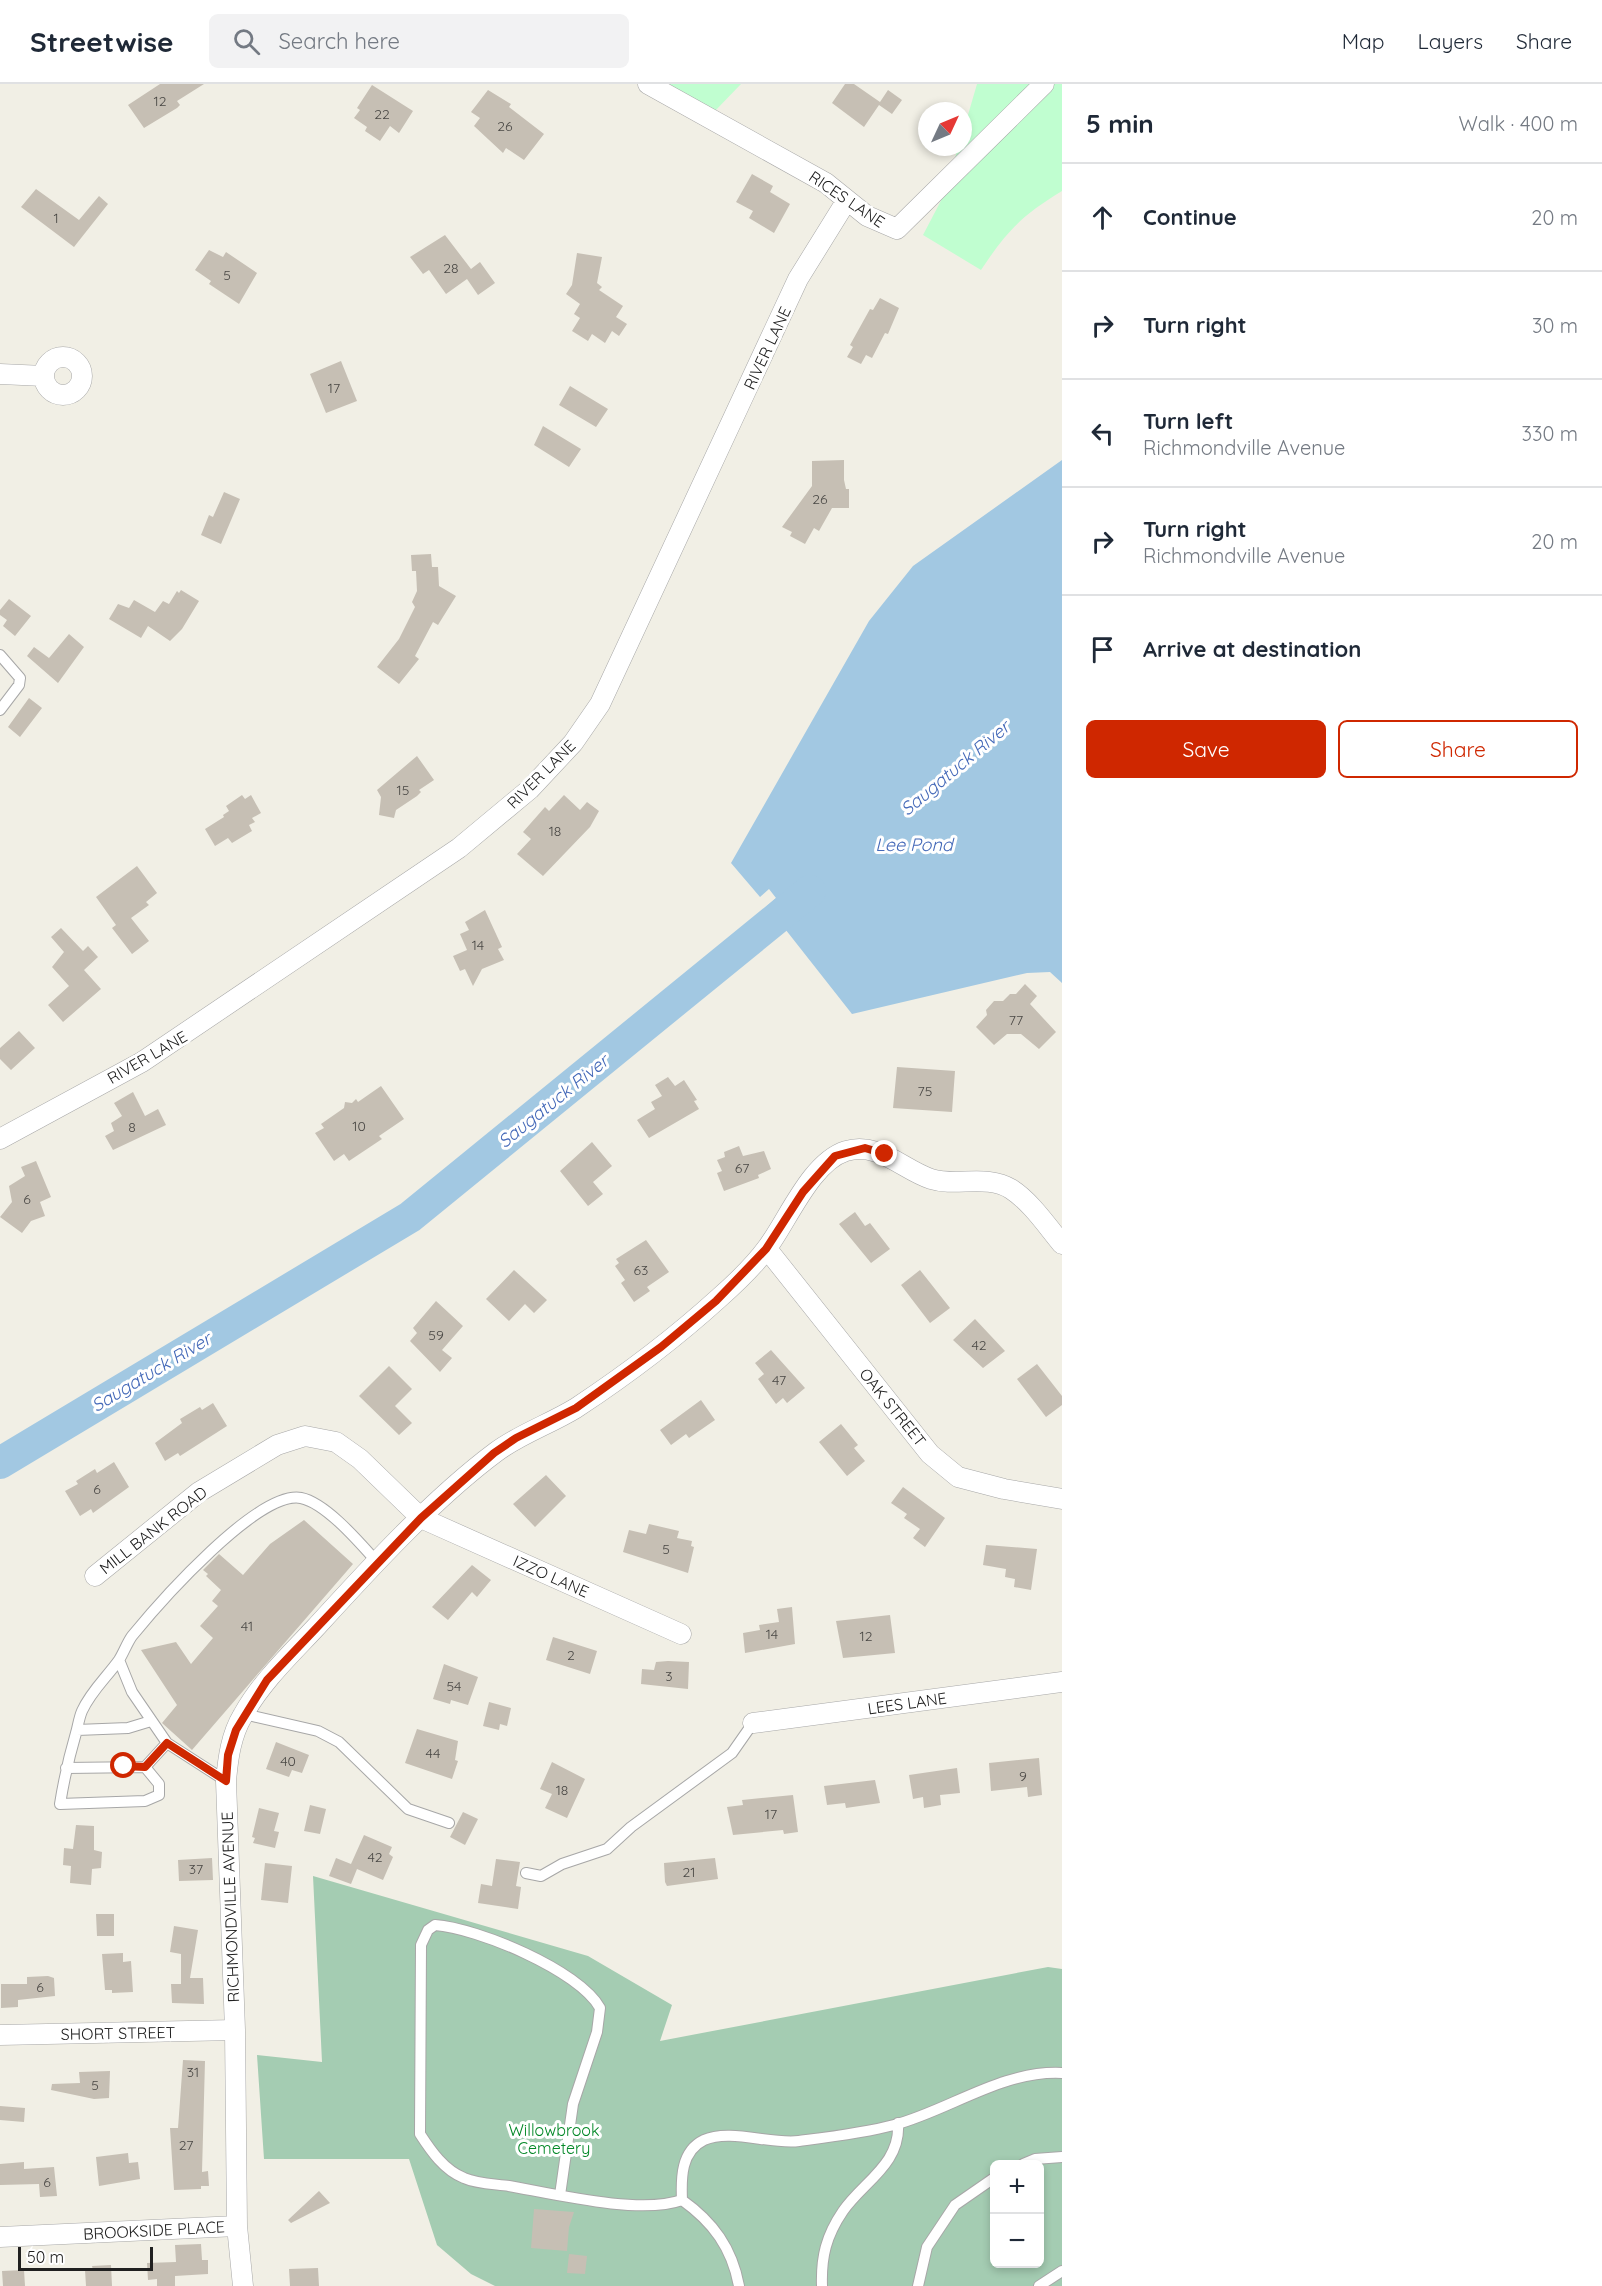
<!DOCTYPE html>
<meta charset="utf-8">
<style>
:root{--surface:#fff;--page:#f2f2f3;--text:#1f2937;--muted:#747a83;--line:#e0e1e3;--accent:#cf2700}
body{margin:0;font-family:Quicksand,sans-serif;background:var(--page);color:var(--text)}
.controls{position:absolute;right:18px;bottom:18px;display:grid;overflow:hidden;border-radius:9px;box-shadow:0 3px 9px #0003}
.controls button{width:54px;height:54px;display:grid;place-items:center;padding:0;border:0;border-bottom:2px solid var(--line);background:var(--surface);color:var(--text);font:30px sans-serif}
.compass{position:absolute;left:918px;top:18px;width:54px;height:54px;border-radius:50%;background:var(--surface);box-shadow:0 3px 9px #0003;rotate:46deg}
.scale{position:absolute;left:18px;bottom:15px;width:135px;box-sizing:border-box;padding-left:6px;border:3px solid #202020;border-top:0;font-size:16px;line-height:21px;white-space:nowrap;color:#202020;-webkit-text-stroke:4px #fff;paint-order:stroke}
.stop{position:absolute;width:18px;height:18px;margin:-14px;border:4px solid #cf2700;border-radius:50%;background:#fff}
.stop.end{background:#cf2700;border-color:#fff;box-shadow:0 2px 6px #0008}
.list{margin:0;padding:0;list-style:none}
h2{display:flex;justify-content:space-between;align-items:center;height:78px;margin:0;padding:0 24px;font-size:26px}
h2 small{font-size:20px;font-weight:400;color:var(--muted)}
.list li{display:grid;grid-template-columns:39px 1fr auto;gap:18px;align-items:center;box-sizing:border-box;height:108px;padding:0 24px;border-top:2px solid var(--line)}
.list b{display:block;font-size:22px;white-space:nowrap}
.list p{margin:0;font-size:20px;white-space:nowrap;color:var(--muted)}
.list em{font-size:20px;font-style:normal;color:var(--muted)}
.actions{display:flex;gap:12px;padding:18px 24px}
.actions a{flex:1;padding:14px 0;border:2px solid var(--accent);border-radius:9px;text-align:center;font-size:21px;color:var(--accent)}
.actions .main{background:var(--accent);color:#fff}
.icon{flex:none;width:33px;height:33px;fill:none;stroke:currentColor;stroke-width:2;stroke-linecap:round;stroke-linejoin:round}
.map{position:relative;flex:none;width:1062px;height:2202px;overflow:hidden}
header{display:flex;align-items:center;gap:36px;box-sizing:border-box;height:84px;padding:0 30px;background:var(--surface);border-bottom:2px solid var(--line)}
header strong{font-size:28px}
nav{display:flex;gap:33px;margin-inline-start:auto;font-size:21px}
.search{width:420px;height:54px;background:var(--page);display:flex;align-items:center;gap:15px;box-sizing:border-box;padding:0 21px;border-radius:9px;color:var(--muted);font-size:22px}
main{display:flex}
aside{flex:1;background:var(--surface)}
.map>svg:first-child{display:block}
</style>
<header>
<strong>Streetwise</strong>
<div class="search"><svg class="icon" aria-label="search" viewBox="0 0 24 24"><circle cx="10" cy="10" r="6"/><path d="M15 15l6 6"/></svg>Search here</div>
<nav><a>Map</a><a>Layers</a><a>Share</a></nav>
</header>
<main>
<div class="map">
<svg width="1062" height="2202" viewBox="0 0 1062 2202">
<rect width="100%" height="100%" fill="#f1efe5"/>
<path fill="#a4ccb2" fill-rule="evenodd" d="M313 1792 588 1872 672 1921 660 1957 1048 1883 1062 1885V2202H495L471 2190 437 2161 409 2075H264L257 1971 322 1978ZM994 2080H1040V2180H994Z"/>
<path fill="#c0fed0" d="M661 0H741L714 28Z
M977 0H1062V107C1021 132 1007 147 981 186L923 151 946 107 958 63H963V48Z"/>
<path fill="#a2c8e2" d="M1062 376V899L1050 888 1027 889 852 930 767 822 776 814 769 805 760 813 731 779 869 537 913 482Z"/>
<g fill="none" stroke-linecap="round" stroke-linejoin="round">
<path stroke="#a2c8e2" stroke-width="32" d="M0 1379 410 1133 810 807"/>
</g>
<path fill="#c6bfb4" d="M160 0H204L177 17 180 21 177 24 144 44 128 21Z
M845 0H854L880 18 888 6 902 16 892 30 879 21 864 43 832 19Z
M372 1 413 27 399 49 390 42 380 57 365 47 367 43 354 34 360 26 357 24Z
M488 6 511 20 509 23 544 50 524 76 506 64 503 69 474 42 480 34 471 28Z
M752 90 773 102 770 108 790 120 774 149 749 134 753 127 736 118Z
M36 105 79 136 99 112 108 120 74 163 21 123Z
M445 151 471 185 480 178 495 199 478 211 467 195 446 210 429 186 423 190 410 173Z
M209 166 223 173 226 168 257 189 239 220 209 200 211 197 195 186Z
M577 169 602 173 597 199 602 203 599 206 623 222 616 233 627 240 619 252 612 247 605 259 592 250 588 257 572 247 580 234 574 230 580 220 566 210 572 201Z
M880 214 899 224 888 250 885 249 872 274 866 271 861 280 847 273 853 263 850 261 870 225 873 226Z
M341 277 357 317 326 329 310 290Z
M570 302 608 325 596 343 559 321Z
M543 342 581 365 569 383 534 361Z
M844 376V396L846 405H849V424H832L819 447 814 444 805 460 790 452 792 448 782 443 812 402V377Z
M224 408 240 415 221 460 201 451 209 431 213 433Z
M431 470 432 483H438L439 502 456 512 438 541 433 538 415 572 419 575 399 600 377 583 399 555 415 523 412 518 417 507 416 487H412L411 471Z
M181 506 199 517 182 545 170 557 148 542 141 554 109 535 118 520 129 524 134 516 155 528 163 517 169 520 177 507 179 509Z
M9 515 31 532 15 552 3 542 7 536 0 531V526Z
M69 550 84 563 58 599 27 572 34 563 49 574Z
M29 614 42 624 20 653 8 643Z
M417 672 434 696 419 706 421 708 417 712 396 726 394 734 379 731 381 713 377 706Z
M242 711 245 715 251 711 261 729 252 734 255 738 249 741 252 747 232 759 228 754 215 762 205 745 224 733 223 731 229 727 226 722Z
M564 711 580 726 587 718 599 727 590 743 543 792 517 770 531 755 523 748 545 723 549 727Z
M137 782 157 809 146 818 149 821 131 834 149 857 132 870 112 844 116 841 96 813Z
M485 826 502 863 498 865 504 876 482 885 473 902 465 885 460 887 453 872 467 866 460 850 469 846 465 838Z
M61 844 83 867 88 862 98 873 84 886 101 905 63 938 48 921 69 902 52 883 64 868 51 853Z
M1025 900 1037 912 1030 920 1056 948 1039 965 1021 950H1007L994 961 976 943 987 931 986 926 994 917H1003L1010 910H1016Z
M19 947 35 964 11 986 0 975V964Z
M897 983 955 987 952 1028 893 1024Z
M668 993 675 1002 684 996 697 1016 694 1017 699 1025 649 1054 637 1036 655 1025 651 1018 662 1012 655 1001Z
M381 1002 404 1035 379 1052 382 1055 349 1077 344 1070 334 1077 315 1049 324 1044 321 1040 344 1024 345 1018 352 1019 356 1015 358 1018Z
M133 1008 145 1032 158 1025 166 1041 113 1066 105 1052 114 1047 111 1039 122 1032 114 1019Z
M592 1058 612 1082 593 1098 603 1110 588 1122 560 1087Z
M739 1062 743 1072 764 1067 771 1085 758 1091 759 1094 724 1107 717 1089 722 1087 717 1076 725 1073 724 1068Z
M36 1077 51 1113 40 1118 45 1132 31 1137 22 1149 0 1133 12 1118 9 1102 25 1092 21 1083Z
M855 1128 865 1142 870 1139 890 1165 871 1179 839 1140Z
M646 1156 669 1188 647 1203 650 1207 634 1218 621 1199 625 1196 615 1182 619 1179 616 1175Z
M514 1186 547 1216 534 1229 525 1220 509 1237 486 1215Z
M920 1186 950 1224 930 1239 901 1201Z
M436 1217 463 1242 442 1266 452 1274 440 1288 410 1257 417 1249 413 1244Z
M975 1235 1005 1267 983 1284 953 1256Z
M771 1266 805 1304 787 1319 783 1314 776 1320 758 1295 764 1290 755 1279Z
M1037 1280 1062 1312V1321L1046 1333 1017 1295Z
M389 1282 412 1305 395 1322 412 1339 399 1351 359 1312Z
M701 1316 715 1336 689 1354 686 1350 671 1361 660 1346Z
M213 1319 227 1342 180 1372 178 1369 165 1377 155 1359 182 1339 180 1335 200 1323 202 1326Z
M841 1340 858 1361 854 1364 865 1377 847 1392 819 1358Z
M114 1378 129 1403 93 1429 91 1425 80 1432 65 1407 78 1400 76 1397 95 1385 97 1389Z
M546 1391 566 1412 535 1443 513 1420Z
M903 1403 945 1434 925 1463 913 1454 920 1445 904 1434 907 1430 891 1419Z
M304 1436 353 1480 192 1666 162 1639 177 1621 141 1566 176 1558 191 1580 213 1554 200 1542 218 1522 212 1517 221 1506 206 1492 208 1490 203 1486 219 1470 243 1491 270 1460Z
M649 1440 679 1447 677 1454 692 1457 691 1462 694 1463 688 1489 623 1468 629 1446 646 1450Z
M986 1461 1037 1465 1031 1506 1014 1503 1015 1495 1005 1493 1006 1485 983 1481Z
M472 1481 491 1496 477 1513 472 1508 448 1536 432 1523Z
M792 1523 795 1560 745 1569 743 1549 760 1546 759 1541 779 1538 777 1525Z
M890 1531 895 1569 843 1574 836 1537Z
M553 1553 597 1567 590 1590 546 1576Z
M668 1577 689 1578 688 1605 641 1600 642 1585 654 1586 656 1578Z
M444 1580 478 1593 468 1621 451 1616 450 1620 433 1615Z
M489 1618 511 1624 507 1642 500 1640 499 1646 483 1642Z
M417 1645 458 1657 455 1676 458 1677 452 1695 405 1679Z
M276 1658 309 1671 302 1689 292 1686 289 1693 266 1685Z
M1039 1674 1042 1711 1028 1713 1027 1703 991 1707 989 1679Z
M552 1678 585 1695 567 1734 545 1724 552 1710 540 1705Z
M957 1684 960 1709 940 1711 941 1721 924 1724 923 1713 913 1715 909 1691Z
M875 1696 880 1719 846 1724 845 1719 827 1721 824 1702Z
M793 1711 798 1748 784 1750 783 1746 733 1751 727 1723 743 1721 742 1716Z
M310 1721 326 1725 320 1750 304 1747Z
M259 1724 279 1729 274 1747 279 1748 275 1764 253 1759 255 1754 252 1753Z
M463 1728 478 1735 465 1761 450 1753Z
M76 1741 94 1742V1766L102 1768 101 1784 92 1785 91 1801 70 1799 71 1782 63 1781 64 1764 73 1765Z
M364 1751 392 1763 389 1770 393 1773 383 1796 357 1785 351 1800 329 1792 336 1774 351 1780Z
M212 1774 213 1796 179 1797 178 1776Z
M715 1774 718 1795 667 1802 665 1798 664 1779Z
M496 1775 520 1778 516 1802 521 1803 518 1825 478 1819 481 1800 492 1802Z
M265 1779 292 1782 288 1819 261 1816Z
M96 1830H114V1852H97Z
M174 1842 198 1846 190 1894H203L204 1920 172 1919 171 1900H181V1870L170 1868Z
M123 1869V1878L131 1877 133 1908 112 1909V1906H105L102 1870Z
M48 1892 54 1894 55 1912 18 1916V1923L1 1924V1900H27V1893Z
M183 1976 205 1977 202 2088 208 2087 209 2102H201V2105L174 2106 170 2044H178Z
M110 1987 109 2014 94 2015 51 2006 52 2000 80 1999 79 1988Z
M0 2022 25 2024 24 2038 0 2036Z
M128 2069 129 2079 138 2078 140 2095 99 2102 96 2073Z
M24 2078V2085L54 2083 57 2112 40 2113 39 2100 0 2101V2080Z
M319 2107 330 2119 291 2139 288 2136Z
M534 2125 574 2128 569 2143 567 2167 531 2164Z
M201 2160 202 2176H208V2190L175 2192V2202H157V2195L148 2196 147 2179 176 2178 175 2161Z
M569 2170 587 2172 585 2190 567 2189Z
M111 2181 112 2202H86L85 2186H93L92 2182Z
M318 2184 319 2202H290L289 2185Z
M24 2186 25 2202H3L2 2187Z"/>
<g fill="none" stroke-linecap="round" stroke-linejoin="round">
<g stroke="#a7a7a7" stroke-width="12">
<path id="service" d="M0 571 20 594 19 601 0 626
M119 1576 132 1608 167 1659 226 1697
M244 1630 318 1647 339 1658 408 1725 449 1739
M77 1646 128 1644 151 1637
M145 1683 167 1659
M66 1684 145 1683 159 1700V1711L145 1717 60 1720C64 1695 69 1673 76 1649 78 1642 79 1634 82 1627 91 1607 107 1593 119 1576 124 1568 127 1559 132 1552 159 1519 258 1406 301 1414 326 1419 360 1459 377 1478
M526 1789 541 1792 562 1780 607 1765 631 1743 732 1669 753 1639
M1023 2080 1035 2075 1062 2073
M560 2111 573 2020 597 1948 600 1924C579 1886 477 1844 435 1841L428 1846 421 1861 420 2050C431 2067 444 2086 464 2094 477 2100 496 2100 509 2102 554 2110 640 2131 682 2116
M739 2202C732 2164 713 2138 682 2116 681 2094 681 2067 704 2056 730 2044 771 2061 799 2057 830 2053 864 2049 894 2041 950 2026 1002 1986 1062 1989
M822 2202C821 2173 826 2152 843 2127 863 2098 901 2080 898 2039
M918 2202 927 2163 955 2121 994 2094
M1039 2202 1062 2187"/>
</g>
<g stroke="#a7a7a7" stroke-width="21">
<path id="minor" d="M648 0 826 99 867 132 897 145 1044 0
M44 292a19 19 0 1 1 38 0a19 19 0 1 1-38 0Z
M0 290 44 292
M0 1055 142 978 459 764 530 705 573 659 600 620 798 195 847 116
M767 1165 930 1370 958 1393 1004 1405 1062 1415
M95 1492 199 1408 277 1361 305 1352 336 1358 360 1375 421 1434 681 1550
M753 1639 1062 1598
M0 1951 235 1946
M0 2153 237 2142
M243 2202 237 2142 235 1946 226 1697C228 1674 231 1651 243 1631 262 1597 291 1570 317 1542 370 1484 433 1415 496 1368 520 1350 550 1340 576 1324 626 1291 675 1254 719 1214 736 1199 753 1183 767 1164 788 1136 811 1078 846 1067 878 1057 903 1086 931 1095 956 1103 987 1090 1011 1105 1031 1118 1047 1142 1062 1160"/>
</g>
<use href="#service" stroke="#fff" stroke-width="10"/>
<use href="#minor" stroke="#fff" stroke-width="20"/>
</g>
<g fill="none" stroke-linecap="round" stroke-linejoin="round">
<path stroke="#cf2700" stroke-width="8" d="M124 1682 145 1683 167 1659 226 1697 228 1671 236 1646 267 1596 421 1434 494 1369 516 1354 576 1324 661 1263 716 1217 766 1165 803 1108 835 1072 865 1064 885 1070"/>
</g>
<g text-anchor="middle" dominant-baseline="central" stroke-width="6" stroke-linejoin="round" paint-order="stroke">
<g font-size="14" fill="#4a4845">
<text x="160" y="17">12</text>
<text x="382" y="30">22</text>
<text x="505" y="42">26</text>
<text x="56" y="134">1</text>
<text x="451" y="184">28</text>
<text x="227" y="191">5</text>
<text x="334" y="304">17</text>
<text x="820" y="415">26</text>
<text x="403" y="706">15</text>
<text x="555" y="747">18</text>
<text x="478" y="861">14</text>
<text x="1016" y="936">77</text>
<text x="925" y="1007">75</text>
<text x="359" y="1042">10</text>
<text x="132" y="1043">8</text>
<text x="742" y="1084">67</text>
<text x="27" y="1115">6</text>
<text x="641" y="1186">63</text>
<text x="436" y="1251">59</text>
<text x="979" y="1261">42</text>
<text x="779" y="1296">47</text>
<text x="97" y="1405">6</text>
<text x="666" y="1465">5</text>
<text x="247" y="1542">41</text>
<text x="772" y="1550">14</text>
<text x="866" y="1552">12</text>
<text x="571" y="1571">2</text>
<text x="669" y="1592">3</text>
<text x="454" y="1602">54</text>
<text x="433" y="1669">44</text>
<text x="288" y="1677">40</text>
<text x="1023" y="1692">9</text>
<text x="562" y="1706">18</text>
<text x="771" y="1730">17</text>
<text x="375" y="1773">42</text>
<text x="196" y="1785">37</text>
<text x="689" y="1788">21</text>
<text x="40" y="1903">6</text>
<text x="193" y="1988">31</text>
<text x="95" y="2001">5</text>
<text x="186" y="2061">27</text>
<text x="47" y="2098">6</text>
</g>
<g font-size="16" fill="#202020" stroke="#fff">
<text transform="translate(847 115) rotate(34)">RICES LANE</text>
<text transform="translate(767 264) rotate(-65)">RIVER LANE</text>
<text transform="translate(541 690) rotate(-45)">RIVER LANE</text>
<text transform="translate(147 973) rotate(-30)">RIVER LANE</text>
<text transform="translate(893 1323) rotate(51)">OAK STREET</text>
<text transform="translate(153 1446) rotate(-38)">MILL BANK ROAD</text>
<text transform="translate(551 1492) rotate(24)">IZZO LANE</text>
<text transform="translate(907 1619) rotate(-8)">LEES LANE</text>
<text transform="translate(230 1823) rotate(-92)">RICHMONDVILLE AVENUE</text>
<text transform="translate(118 1949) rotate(-1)">SHORT STREET</text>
<text transform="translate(154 2146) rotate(-3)">BROOKSIDE PLACE</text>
</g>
<g font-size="16" fill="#038827" stroke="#fff">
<text x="554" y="2046">Willowbrook<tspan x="554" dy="18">Cemetery</tspan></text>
</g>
<g font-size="18" font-style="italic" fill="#4368b8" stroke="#fff">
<text transform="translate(955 684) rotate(-40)">Saugatuck River</text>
<text x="914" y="760">Lee Pond</text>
<text transform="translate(553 1017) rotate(-39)">Saugatuck River</text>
<text transform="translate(151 1288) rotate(-31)">Saugatuck River</text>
</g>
</g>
</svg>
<div class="controls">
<button>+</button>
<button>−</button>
</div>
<svg class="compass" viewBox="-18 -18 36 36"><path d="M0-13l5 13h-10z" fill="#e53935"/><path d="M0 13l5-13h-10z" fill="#747a83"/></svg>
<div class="scale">50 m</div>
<div class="stop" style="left:124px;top:1682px"></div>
<div class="stop end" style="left:885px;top:1070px"></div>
</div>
<aside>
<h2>5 min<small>Walk · 400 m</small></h2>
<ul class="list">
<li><svg class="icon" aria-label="ahead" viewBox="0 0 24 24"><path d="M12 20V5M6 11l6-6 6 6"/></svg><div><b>Continue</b></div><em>20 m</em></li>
<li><svg class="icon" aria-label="right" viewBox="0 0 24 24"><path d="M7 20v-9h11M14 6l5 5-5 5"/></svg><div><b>Turn right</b></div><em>30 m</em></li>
<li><svg class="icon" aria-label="left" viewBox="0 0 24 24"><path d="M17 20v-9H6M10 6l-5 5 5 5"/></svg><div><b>Turn left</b><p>Richmondville Avenue</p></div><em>330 m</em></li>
<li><svg class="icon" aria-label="right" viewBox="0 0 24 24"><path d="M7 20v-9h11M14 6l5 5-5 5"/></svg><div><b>Turn right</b><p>Richmondville Avenue</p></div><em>20 m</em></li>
<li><svg class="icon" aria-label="arrive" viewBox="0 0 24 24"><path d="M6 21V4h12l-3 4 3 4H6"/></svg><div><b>Arrive at destination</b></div></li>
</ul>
<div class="actions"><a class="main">Save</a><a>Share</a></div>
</aside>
</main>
